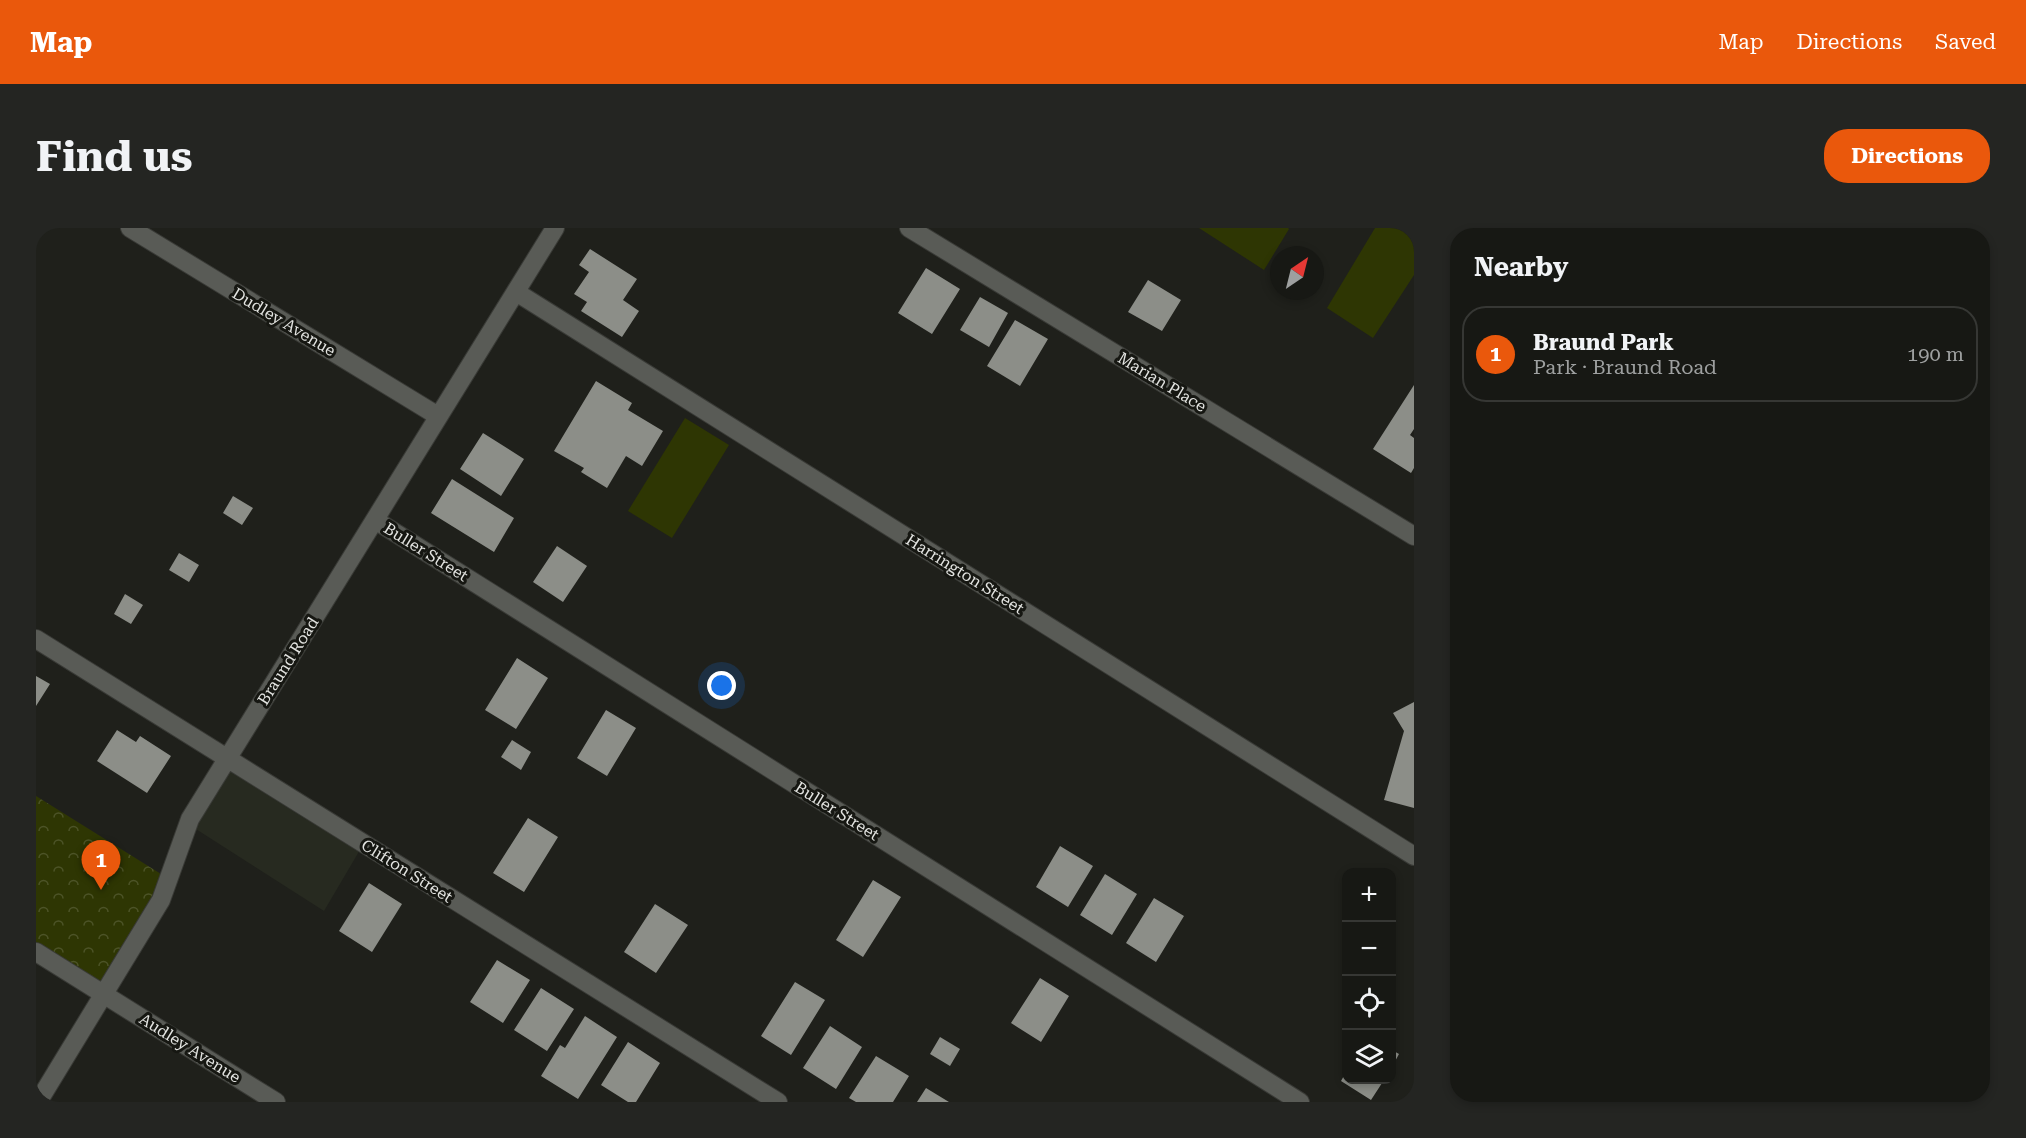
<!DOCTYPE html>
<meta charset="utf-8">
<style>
:root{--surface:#171814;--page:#242522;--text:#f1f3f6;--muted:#9ea0a0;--line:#363734;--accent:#ea580c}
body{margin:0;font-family:"Roboto Serif",serif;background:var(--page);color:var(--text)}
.controls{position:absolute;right:18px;bottom:18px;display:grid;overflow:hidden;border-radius:12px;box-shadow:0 3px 9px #0003}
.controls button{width:54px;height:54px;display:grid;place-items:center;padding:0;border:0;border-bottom:2px solid var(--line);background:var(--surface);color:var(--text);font:30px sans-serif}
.compass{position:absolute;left:1234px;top:18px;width:54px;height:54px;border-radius:50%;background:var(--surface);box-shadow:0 3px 9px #0003;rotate:35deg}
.you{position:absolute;left:686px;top:458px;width:21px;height:21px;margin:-15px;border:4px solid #fff;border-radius:50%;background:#1a73e8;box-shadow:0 0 0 9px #1a73e833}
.badge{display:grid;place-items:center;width:39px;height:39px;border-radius:50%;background:var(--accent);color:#fff;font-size:20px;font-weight:700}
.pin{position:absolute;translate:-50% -50px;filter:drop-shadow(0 2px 3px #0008)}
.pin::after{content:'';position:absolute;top:32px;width:21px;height:18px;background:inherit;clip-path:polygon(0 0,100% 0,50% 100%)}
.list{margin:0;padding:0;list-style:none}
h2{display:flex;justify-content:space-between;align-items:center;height:78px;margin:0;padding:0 24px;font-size:26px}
h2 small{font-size:20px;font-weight:400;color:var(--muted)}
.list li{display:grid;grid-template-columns:39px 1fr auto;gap:18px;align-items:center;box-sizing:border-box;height:96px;margin:0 12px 12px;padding:0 12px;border:2px solid var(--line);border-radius:24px}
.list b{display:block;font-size:22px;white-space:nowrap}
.list p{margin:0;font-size:20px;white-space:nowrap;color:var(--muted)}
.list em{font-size:20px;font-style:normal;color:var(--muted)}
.icon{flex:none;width:33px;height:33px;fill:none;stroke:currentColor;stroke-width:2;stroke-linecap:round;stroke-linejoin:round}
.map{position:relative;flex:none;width:1378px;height:874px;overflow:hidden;border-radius:24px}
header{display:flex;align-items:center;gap:36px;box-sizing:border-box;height:84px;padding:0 30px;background:var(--accent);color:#fff}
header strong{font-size:28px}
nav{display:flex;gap:33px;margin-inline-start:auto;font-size:21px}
.intro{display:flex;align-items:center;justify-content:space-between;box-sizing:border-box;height:144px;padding:0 36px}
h1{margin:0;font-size:42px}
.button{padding:15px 27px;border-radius:24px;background:var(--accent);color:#fff;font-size:21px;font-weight:700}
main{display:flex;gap:36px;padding:0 36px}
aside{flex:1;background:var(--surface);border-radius:24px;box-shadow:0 3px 9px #0003}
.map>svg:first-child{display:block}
</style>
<header>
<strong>Map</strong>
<nav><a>Map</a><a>Directions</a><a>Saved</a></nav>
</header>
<div class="intro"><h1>Find us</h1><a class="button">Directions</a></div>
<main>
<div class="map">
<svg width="1378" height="874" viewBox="0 0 1378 874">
<defs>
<pattern id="park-crowns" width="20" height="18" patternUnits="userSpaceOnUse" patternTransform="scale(1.5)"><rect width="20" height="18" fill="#2e3603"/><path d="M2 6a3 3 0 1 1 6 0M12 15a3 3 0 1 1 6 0" fill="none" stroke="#4c5327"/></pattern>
</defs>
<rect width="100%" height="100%" fill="#1f201b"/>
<path fill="#272a20" d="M192 531 328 615 288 683 152 596Z"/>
<path fill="#2e3603" d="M1163 0H1252L1253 1 1228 42Z
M1339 0H1362L1378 10V47L1337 110 1291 80Z
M649 190 693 217 636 310 592 283Z"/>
<path fill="url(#park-crowns)" d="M0 568 133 651 67 766 0 724Z"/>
<path fill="#8c8e88" d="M554 21 601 51 587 72 603 83 586 109 545 83 551 74 538 66 553 44 543 37Z
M890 40 924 61 896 106 862 85Z
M1112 52 1145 72 1126 103 1092 84Z
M944 69 972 85 953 119 924 102Z
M979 92 1012 111 984 158 951 138Z
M560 153 596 175 592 182 627 203 606 238 590 228 571 260 545 244 548 240 518 223Z
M1378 157V201L1374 207 1378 210V240L1375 245 1337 221Z
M447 205 488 231 465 268 424 241Z
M416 251 478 290 458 324 395 285Z
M197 268 217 280 206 297 187 285Z
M521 318 551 338 527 374 497 354Z
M143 325 163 337 153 354 133 342Z
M89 366 107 377 95 396 78 386Z
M481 430 512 450 480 501 449 482Z
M0 448 14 456 0 478Z
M1378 474V580L1348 572 1368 503 1357 485Z
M570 482 600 500 571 548 541 530Z
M81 502 100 514 104 508 135 528 111 565 61 533Z
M476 512 495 524 485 542 465 529Z
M492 590 522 609 488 664 457 645Z
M1024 618 1057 638 1032 679 1000 659Z
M1069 646 1101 666 1076 707 1044 687Z
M837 652 865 669 827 729 800 712Z
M333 655 366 676 336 724 303 703Z
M1118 670 1148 688 1120 734 1090 715Z
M619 676 652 697 620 745 588 724Z
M461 732 494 752 467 795 434 774Z
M1004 750 1033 768 1005 814 975 795Z
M759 754 789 772 755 827 725 808Z
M505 760 538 781 511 823 478 802Z
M549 788 581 809 542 871 505 848 524 817 529 820Z
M794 798 826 819 800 861 767 840Z
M904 809 924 821 914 838 894 826Z
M592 814 624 835 600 874H592L565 857Z
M1356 822 1363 826 1356 839Z
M840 828 873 848 857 874H820L813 870Z
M1310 844V852H1348L1335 872 1305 853Z
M890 860 913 874H881Z"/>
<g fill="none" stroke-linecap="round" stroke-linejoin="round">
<g stroke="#393a36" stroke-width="20">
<path id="street" d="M94 0 402 188
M873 0 1378 308
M480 64 1378 628
M339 292 1264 874
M0 411 742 874
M0 724 240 874
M2 874 125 672 154 591 519 0"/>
</g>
<use href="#street" stroke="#595b56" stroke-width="18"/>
</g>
<g text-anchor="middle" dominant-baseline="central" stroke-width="6" stroke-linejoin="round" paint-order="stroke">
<g font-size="16" fill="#e3e4e1" stroke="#161712">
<text transform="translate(248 94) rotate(31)">Dudley Avenue</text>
<text transform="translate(1126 154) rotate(31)">Marian Place</text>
<text transform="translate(390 324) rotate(32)">Buller Street</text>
<text transform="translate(929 346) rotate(32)">Harrington Street</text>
<text transform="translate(252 433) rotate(-58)">Braund Road</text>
<text transform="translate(801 583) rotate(32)">Buller Street</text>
<text transform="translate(371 643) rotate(32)">Clifton Street</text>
<text transform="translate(154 820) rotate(32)">Audley Avenue</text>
</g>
</g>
</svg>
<div class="controls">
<button>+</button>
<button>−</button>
<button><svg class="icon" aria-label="locate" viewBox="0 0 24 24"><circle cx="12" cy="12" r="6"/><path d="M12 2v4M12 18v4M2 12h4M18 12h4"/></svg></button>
<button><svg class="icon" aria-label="layers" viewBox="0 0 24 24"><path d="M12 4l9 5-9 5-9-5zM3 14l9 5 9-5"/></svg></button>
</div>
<svg class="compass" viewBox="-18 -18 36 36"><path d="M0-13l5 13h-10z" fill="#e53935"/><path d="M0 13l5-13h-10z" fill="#9ea0a0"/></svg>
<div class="you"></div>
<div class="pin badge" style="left:65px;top:662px">1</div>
</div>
<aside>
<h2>Nearby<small></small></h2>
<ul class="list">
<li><span class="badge">1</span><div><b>Braund Park</b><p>Park · Braund Road</p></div><em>190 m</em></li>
</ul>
</aside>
</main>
